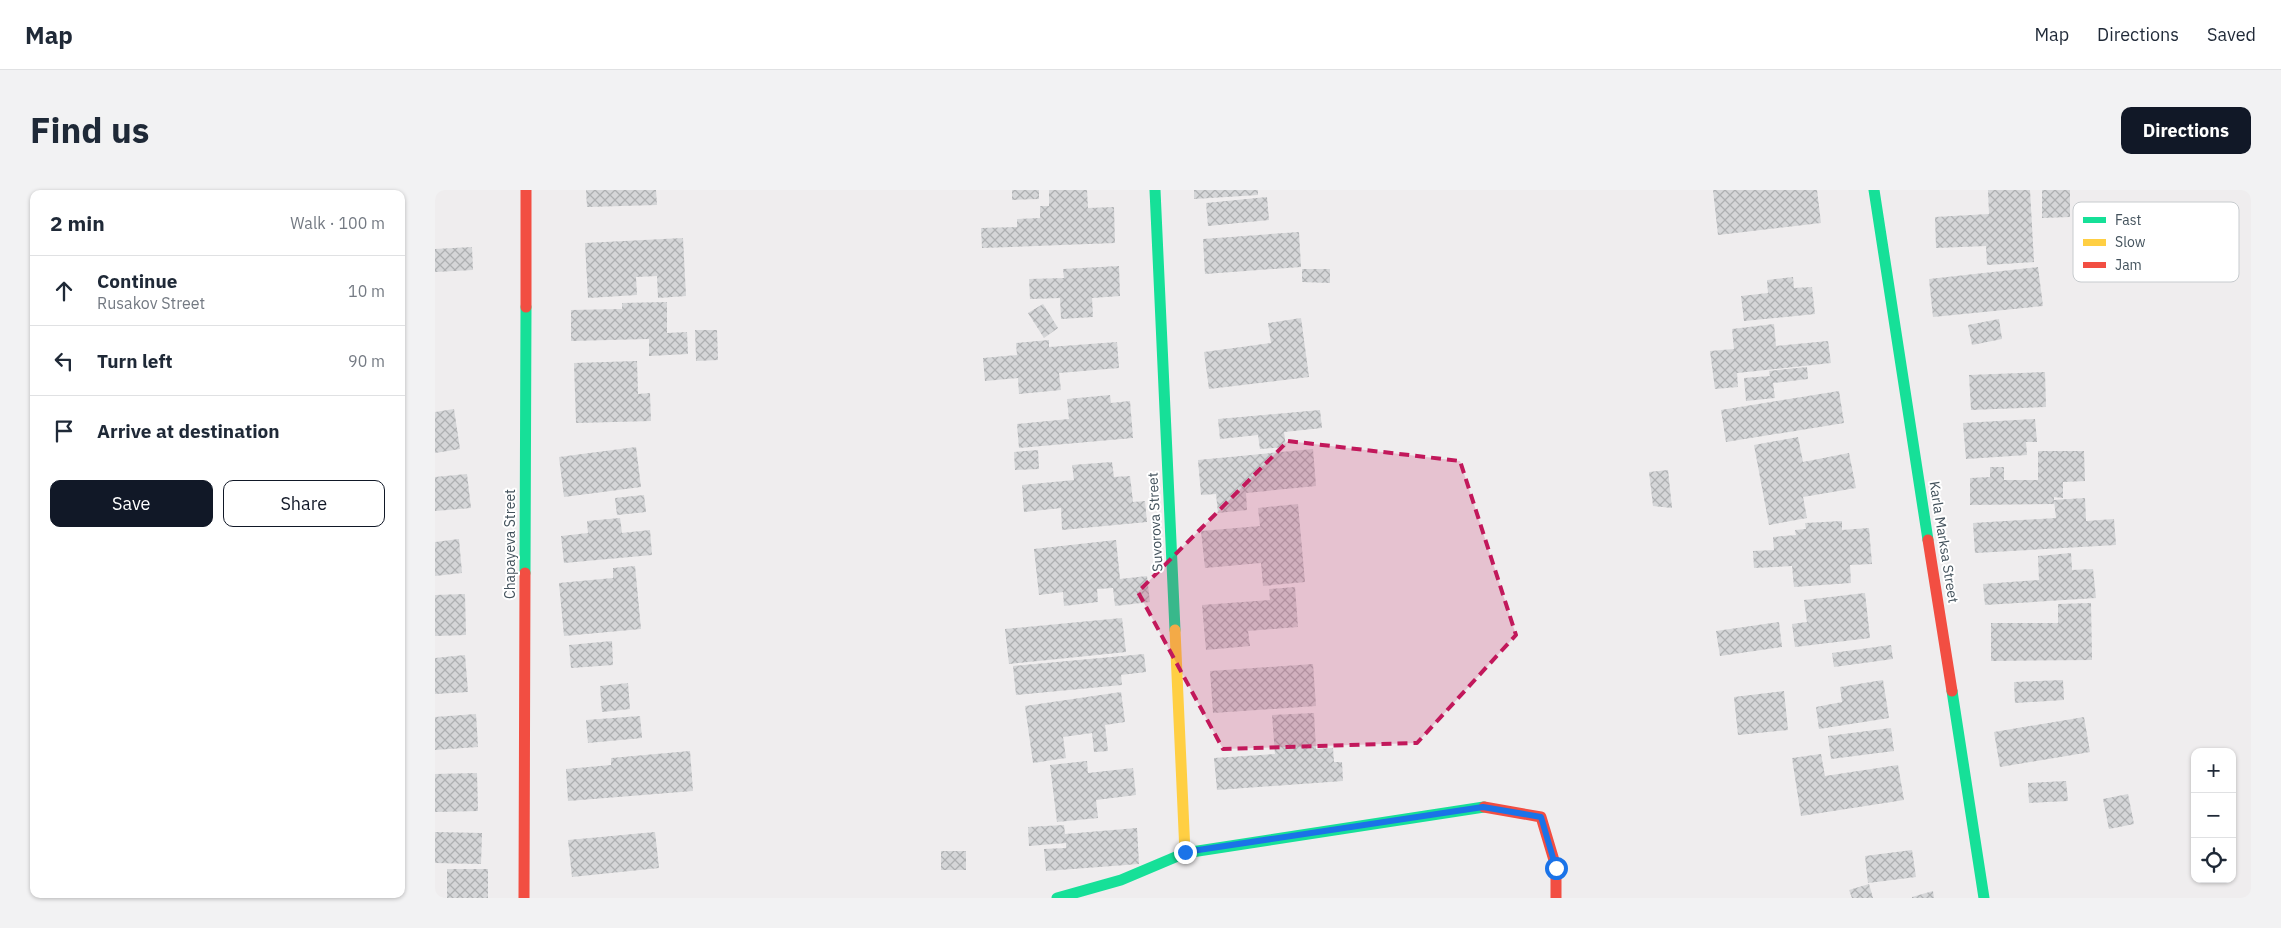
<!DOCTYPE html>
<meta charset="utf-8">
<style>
:root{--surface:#fff;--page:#f2f2f3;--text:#1f2937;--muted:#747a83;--line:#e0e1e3;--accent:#111827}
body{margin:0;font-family:"IBM Plex Sans",sans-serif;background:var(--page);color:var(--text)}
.controls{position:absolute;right:15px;bottom:15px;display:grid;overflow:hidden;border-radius:10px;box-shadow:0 1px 4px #0004}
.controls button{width:45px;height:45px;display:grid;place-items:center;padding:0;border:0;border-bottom:1px solid var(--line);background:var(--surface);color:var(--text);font:25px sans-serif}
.stop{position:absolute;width:15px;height:15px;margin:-11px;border:4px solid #1a73e8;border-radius:50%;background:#fff}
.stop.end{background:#1a73e8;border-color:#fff;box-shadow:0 1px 5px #0008}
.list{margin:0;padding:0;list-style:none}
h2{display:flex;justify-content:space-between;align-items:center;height:65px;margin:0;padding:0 20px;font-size:21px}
h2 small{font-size:16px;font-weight:400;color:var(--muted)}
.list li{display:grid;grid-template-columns:32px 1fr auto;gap:15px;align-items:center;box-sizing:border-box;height:70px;padding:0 20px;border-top:1px solid var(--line)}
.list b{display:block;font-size:19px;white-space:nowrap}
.list p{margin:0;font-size:16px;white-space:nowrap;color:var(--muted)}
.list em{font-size:16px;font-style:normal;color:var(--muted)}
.actions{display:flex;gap:10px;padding:15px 20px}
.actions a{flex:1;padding:11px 0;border:1px solid var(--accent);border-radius:10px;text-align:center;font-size:18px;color:var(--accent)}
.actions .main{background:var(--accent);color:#fff}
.icon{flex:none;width:28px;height:28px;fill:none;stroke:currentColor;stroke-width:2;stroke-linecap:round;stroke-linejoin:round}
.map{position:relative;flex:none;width:1816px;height:708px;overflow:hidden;border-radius:10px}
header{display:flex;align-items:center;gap:30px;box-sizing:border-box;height:70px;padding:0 25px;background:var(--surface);border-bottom:1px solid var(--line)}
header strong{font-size:24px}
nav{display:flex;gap:28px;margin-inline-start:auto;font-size:18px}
.intro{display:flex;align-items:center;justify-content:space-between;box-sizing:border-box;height:120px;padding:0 30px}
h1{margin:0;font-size:35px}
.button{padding:12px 22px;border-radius:10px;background:var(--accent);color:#fff;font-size:18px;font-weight:700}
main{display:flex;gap:30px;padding:0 30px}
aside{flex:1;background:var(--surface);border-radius:10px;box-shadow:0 1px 4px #0004}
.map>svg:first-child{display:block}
</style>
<header>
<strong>Map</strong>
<nav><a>Map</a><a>Directions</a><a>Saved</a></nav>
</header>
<div class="intro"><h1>Find us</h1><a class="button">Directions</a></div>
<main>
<aside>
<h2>2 min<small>Walk · 100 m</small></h2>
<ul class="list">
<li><svg class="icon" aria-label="ahead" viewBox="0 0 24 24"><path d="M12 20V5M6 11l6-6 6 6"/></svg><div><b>Continue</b><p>Rusakov Street</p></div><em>10 m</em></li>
<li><svg class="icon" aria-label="left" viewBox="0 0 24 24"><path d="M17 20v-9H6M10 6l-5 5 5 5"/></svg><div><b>Turn left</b></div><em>90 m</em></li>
<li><svg class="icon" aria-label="arrive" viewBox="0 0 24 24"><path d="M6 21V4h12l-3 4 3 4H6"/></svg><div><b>Arrive at destination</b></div></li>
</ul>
<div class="actions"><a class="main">Save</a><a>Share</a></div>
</aside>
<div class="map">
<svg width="1816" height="708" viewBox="0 0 1816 708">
<defs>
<pattern id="building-cross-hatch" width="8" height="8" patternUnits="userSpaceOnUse" patternTransform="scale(1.25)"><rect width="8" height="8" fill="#d5d6d8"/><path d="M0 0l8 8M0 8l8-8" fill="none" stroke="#aeb0b2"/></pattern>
</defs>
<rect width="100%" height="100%" fill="#efedee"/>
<path fill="url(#building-cross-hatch)" d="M151 0H221L222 15 152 17Z
M577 0H604V9L577 10Z
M614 0H652L653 18 679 17 680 53 547 58 546 38 582 37V29L605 28V16H614Z
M759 0H823V5L759 9Z
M1278 0H1382L1386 33 1283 45Z
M1553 0H1595L1599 72 1552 75 1551 56 1501 58 1500 27 1554 24Z
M1607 0H1635V27L1607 28Z
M832 7 834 30 773 36 771 13Z
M864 42 866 77 770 84 768 49Z
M248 48 251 106 223 108 222 86 201 87 202 105 153 108 150 53Z
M37 57 38 80 0 82V59Z
M684 76 685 106 657 108 658 127 626 129 625 108 595 109 594 89 629 88 628 79Z
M1603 77 1608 116 1498 127 1494 89Z
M867 79H895V93L867 92Z
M1358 87 1359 98 1377 97 1380 124 1309 131 1306 106 1333 103 1332 90Z
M232 112V143L252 142 253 164 214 166V149L136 151V120L187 119V113Z
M608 114 623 138 609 148 593 123Z
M866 128 874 187 774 199 769 162 836 153 833 133Z
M1564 129 1567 149 1537 155 1533 135Z
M1339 134 1341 156 1393 151 1396 173 1302 183 1303 197 1280 199 1275 161 1299 159 1297 139Z
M260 140H282L283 170 261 171Z
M614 150V157L682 152 684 178 624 183 626 200 584 204 583 188 550 191 548 168 582 165 581 153Z
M202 171 203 204 215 203 216 231 141 233 139 173Z
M1372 177 1373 189 1338 193 1340 208 1311 211 1309 188 1335 186 1334 181Z
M1610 182 1611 217 1536 220 1534 185Z
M1404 201 1409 233 1291 252 1286 220Z
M675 205 676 213 695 211 698 248 584 258 582 234 634 229 632 209Z
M19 219 25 259 0 263V222Z
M885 220 887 238 849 242 851 257 825 259 823 245 785 249 783 229Z
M1600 229 1602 252H1591L1592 265 1531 269 1528 233Z
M1363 247 1368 272 1414 263 1421 298 1368 307 1372 328 1334 335 1319 255Z
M201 257 206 297 129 307 124 267Z
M878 259 881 296 811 303 812 320 783 323 781 304 766 305 763 270Z
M603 260 604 279 580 280 579 262Z
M1603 261H1649L1650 291 1628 292V308L1619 307V314L1535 315V288L1555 287V277H1569V290H1603Z
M677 272 679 287 695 286 698 312 710 311 712 332 627 340 626 318 589 322 587 295 639 290 637 275Z
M1233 280 1237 318 1218 316 1214 282Z
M32 284 36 318 0 321V287Z
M209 305 211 322 182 325 180 308Z
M1650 308 1651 331 1679 329 1681 355 1540 363 1538 333 1621 328 1619 310Z
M863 314 870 392 828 396 826 373 770 378 766 341 825 336 823 318Z
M185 328 187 343 215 340 217 365 129 373 126 346 153 343 152 331Z
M1407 331V340L1434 338 1437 374 1415 375 1416 393 1359 397 1357 376 1319 378 1318 361 1339 360 1338 347 1361 345 1360 340 1371 339 1370 333Z
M24 349 27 383 0 386V352Z
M681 350 685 389 712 386 715 412 680 416 678 398 662 399 663 412 629 416 628 402 604 405 599 359Z
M1636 363 1637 380 1658 379 1661 408 1550 415 1548 394 1604 390 1603 366Z
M200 376 206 439 129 446 124 393 178 388V378Z
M860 397 863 437 813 441 815 456 771 460 767 415 835 410 834 399Z
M1430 403 1435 448 1360 457 1357 434 1372 432 1369 410Z
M30 404 31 445 0 446V405Z
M1656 413 1657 470 1556 471V433H1623V414Z
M687 428 691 462 574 474 570 439Z
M1344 432 1347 457 1285 466 1281 441Z
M177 451 178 475 136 478 134 455Z
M1456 455 1458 469 1399 477 1397 463Z
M709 464 711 482 686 485 687 495 581 505 578 476Z
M30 465 33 502 0 504V468Z
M878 474 881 516 778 523 775 481Z
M1448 490 1454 528 1384 539 1381 517 1407 512 1405 497Z
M1628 490 1629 510 1580 513 1579 492Z
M193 493 195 519 167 522 165 496Z
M1349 501 1353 540 1303 545 1299 507Z
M686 502 690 532 670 535 673 561 659 562 657 543 628 547 631 568 598 573 590 516Z
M879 523 881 559 898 558 899 572H907L908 591 782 600 779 568 840 564 837 525Z
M41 524 43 557 0 560V527Z
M205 526 207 548 153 553 151 530Z
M1649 527 1655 562 1565 577 1559 542Z
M1456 538 1459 561 1396 569 1393 546Z
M255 561 258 601 133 611 131 579 176 575V568Z
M1386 564 1390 586 1463 575 1469 610 1366 626 1357 568Z
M652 571 653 583 698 578 701 605 661 610 663 628 622 632 615 575Z
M42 583 43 621 0 622V584Z
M1631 591 1633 611 1594 613 1593 593Z
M1693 604 1699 634 1674 639 1668 609Z
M629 635 630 644 702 638 704 674 611 681 609 659 631 658V653L594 656 593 637Z
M0 642 47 643 46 674 0 673Z
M220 642 224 678 137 687 133 650Z
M1477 660 1481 687 1433 693 1430 666Z
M506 661H531V680H506Z
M12 679H53V708H12Z
M1434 694 1438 708H1417L1414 700Z
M1498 701 1499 708H1477V707Z"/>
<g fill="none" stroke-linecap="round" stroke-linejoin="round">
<path stroke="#16e098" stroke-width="11" d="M720 0 740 440
M1439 0 1493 350
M90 383 91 117
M1517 501 1549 708
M622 708 686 690 750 663 1049 617"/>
<path stroke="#ffcf43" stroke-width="11" d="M740 440 750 663"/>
<path stroke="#f24e42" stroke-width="11" d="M91 117V0
M1493 350 1517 501
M1049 617 1106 627 1121 677V708
M89 708 90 383"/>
</g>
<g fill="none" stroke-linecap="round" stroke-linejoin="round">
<path stroke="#1a73e8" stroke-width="6" d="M750 662 1048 617 1106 627 1121 678"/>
</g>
<path fill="#c2185b" fill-opacity="0.2" stroke="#c2185b" stroke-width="4" stroke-dasharray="10 6" stroke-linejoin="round" d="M853 251 1025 271 1081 445 982 553 788 559 703 402Z"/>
<g text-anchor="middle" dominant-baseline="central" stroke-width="4" stroke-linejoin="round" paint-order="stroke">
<g font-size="14" fill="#43525c" stroke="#fff">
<text transform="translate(720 332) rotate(-93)">Suvorova Street</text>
<text transform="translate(1509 352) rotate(81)">Karla Marksa Street</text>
<text transform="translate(75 354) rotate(-90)">Chapayeva Street</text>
</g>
</g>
<rect x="1638" y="12" width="166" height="80" rx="8" fill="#fff" stroke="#c7cbce" stroke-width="1"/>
<rect x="1648" y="27" width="23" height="6" fill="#16e098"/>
<rect x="1648" y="49" width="23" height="7" fill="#ffcf43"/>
<rect x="1648" y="72" width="23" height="6" fill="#f24e42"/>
<g font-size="14" fill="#43525c">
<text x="1680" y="35">Fast</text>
<text x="1680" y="57">Slow</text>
<text x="1680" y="80">Jam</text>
</g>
</svg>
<div class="controls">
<button>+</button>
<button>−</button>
<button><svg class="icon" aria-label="locate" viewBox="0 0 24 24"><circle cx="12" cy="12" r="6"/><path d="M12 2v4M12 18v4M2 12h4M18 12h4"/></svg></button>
</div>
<div class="stop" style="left:1121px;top:678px"></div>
<div class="stop end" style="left:750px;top:662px"></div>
</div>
</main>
